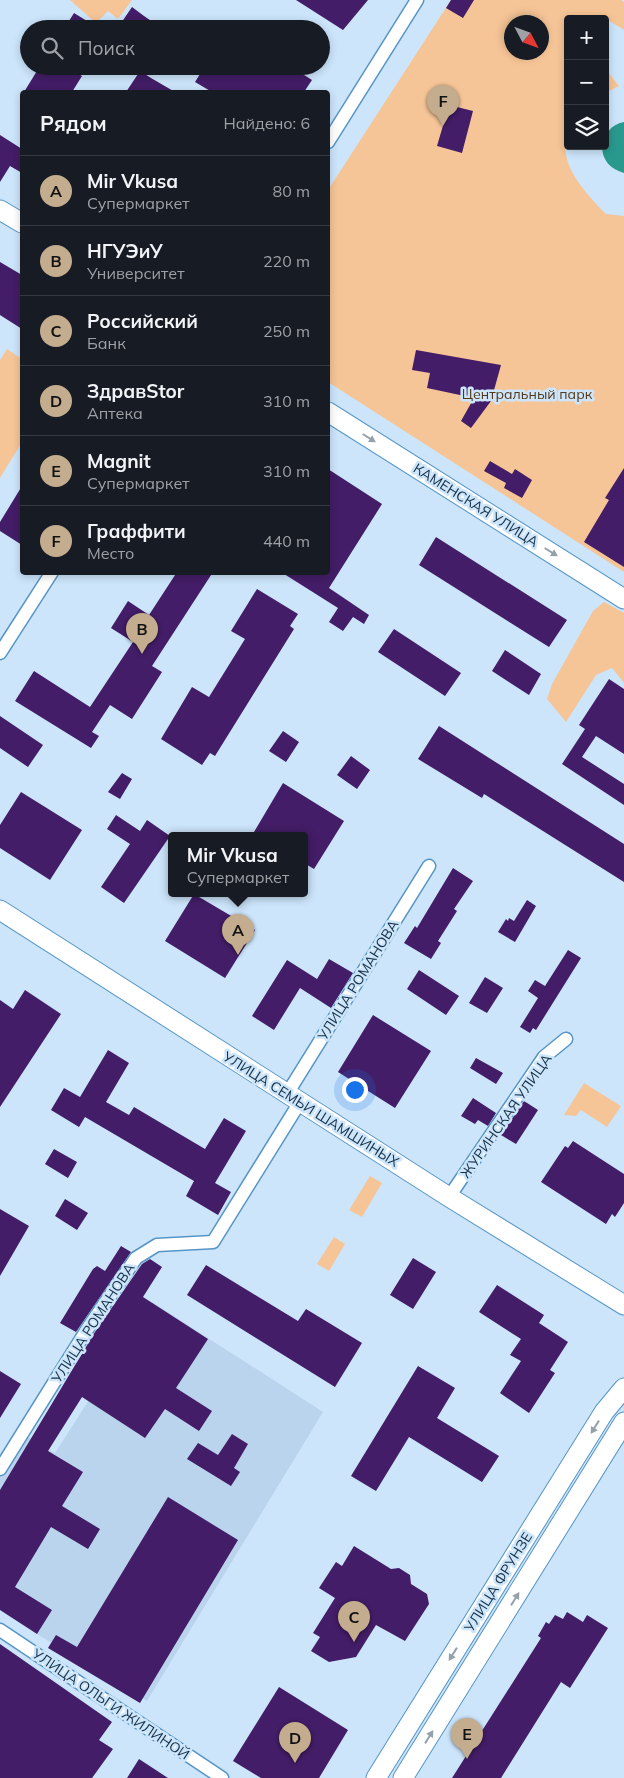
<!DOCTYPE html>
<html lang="ru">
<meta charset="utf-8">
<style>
:root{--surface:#171b24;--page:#242831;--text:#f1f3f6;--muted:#9ea1a6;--line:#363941;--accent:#c4ac8e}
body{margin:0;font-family:Mulish,sans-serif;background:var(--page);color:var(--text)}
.controls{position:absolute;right:15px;top:15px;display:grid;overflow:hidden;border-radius:5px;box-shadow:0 2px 8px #0003}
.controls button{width:45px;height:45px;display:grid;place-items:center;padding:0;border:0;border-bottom:1px solid var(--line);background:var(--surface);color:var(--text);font:25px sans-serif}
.compass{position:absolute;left:504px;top:15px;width:45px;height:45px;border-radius:50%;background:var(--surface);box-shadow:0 2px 8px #0003;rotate:131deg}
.you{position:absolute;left:354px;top:1089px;width:18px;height:18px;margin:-12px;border:4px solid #fff;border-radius:50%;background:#1a73e8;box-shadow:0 0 0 8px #1a73e833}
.badge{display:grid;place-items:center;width:32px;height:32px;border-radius:50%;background:var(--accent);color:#111;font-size:16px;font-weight:700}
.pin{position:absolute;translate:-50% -41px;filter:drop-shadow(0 1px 2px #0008)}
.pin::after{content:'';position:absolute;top:26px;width:18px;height:15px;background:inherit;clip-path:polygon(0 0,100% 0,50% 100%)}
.popup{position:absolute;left:168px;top:832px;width:140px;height:65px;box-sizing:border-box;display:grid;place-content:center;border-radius:5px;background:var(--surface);filter:drop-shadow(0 1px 4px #0005);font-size:16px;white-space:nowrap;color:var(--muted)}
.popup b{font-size:19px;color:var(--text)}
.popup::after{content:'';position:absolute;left:50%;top:100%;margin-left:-10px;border:10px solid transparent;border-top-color:var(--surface)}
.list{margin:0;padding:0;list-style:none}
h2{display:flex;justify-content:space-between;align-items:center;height:65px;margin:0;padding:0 20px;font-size:21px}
h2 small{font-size:16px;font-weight:400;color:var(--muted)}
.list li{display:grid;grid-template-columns:32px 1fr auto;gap:15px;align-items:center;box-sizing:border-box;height:70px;padding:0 20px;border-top:1px solid var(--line)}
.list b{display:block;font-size:19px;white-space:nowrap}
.list p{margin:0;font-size:16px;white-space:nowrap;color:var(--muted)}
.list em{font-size:16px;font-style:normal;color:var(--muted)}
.icon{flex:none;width:28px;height:28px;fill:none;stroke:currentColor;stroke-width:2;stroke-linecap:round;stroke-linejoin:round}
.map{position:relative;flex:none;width:624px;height:1778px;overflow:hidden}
.search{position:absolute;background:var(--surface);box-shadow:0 2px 8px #0003;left:20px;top:20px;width:310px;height:55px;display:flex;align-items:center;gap:12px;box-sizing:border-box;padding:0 18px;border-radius:28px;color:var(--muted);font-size:19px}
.panel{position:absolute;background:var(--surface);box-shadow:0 2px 8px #0003;left:20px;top:90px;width:310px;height:485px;border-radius:5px}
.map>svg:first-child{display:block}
</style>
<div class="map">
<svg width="624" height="1778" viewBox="0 0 624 1778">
<rect width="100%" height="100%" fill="#cce5fb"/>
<path fill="#b9d4ec" d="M152 1302 323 1412 147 1701 37 1634 52 1610 0 1578V1478L26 1436 55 1453Z"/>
<path fill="#f6c597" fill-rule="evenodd" d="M70 0H132L118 19 108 11 96 23Z
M451 0H621L624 2V30L600 15 597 19H568V129C556 163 584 191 606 214L624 216V572L328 382V190ZM512 22H542V52H512Z
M605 68 619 86 605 93Z
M7 349 22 359V442L0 478V360Z
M604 602 624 613V683L612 668 596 675 566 722 547 699 552 684 593 611Z
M584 1083 621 1106 607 1127 581 1110 576 1116 564 1115Z
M370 1176 382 1183 362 1217 349 1210Z
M334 1237 345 1244 329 1271 317 1264Z"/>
<path fill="#29998d" d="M624 122V173C611 169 602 161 602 146H605C605 133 610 125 624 122Z"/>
<path fill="#431d67" d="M296 0H368L343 30Z
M451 0H474L463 18 446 8Z
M132 7 144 16 163 29H117Z
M74 13 100 29H64Z
M40 66H66L82 76 72 92H24Z
M205 66H290L312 80 304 92H212L195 82Z
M140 71 151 78 175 92H126Z
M449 105 473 111 462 153 437 146Z
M0 135 22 149V173L10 166 0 182Z
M0 262 22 275V329L0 315Z
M416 350 501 365 491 401 471 428 461 421 474 398 427 388 430 373 412 370Z
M490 461 512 474 515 469 532 480 522 498 504 488 506 483 484 471Z
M624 468V567L584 542 609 500 605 498Z
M328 469 382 504 329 588 369 615 364 624 353 617 343 631 329 622 338 608 281 572H328Z
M22 486V545L0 531V522Z
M436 537 567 620 549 647 419 565Z
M177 572H213L152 666 162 672 132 719 110 705 92 732 99 736 91 748 15 701 34 671 90 707 133 642 111 628 128 601 149 615Z
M257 589 298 614 290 626 294 629 215 756 210 753 202 765 161 739 192 687 209 697 245 639 231 631Z
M394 629 461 673 445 696 378 652Z
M505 650 541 674 529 695 492 671Z
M609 679 624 689V754L596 736 582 757 624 784V805L562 764 585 729 579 725Z
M0 716 43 745 28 767 0 748Z
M439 726 624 844V882L484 794 482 798 418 759Z
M283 731 299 742 286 762 269 751Z
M351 756 370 770 357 789 337 775Z
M122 773 132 779 120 799 108 792Z
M283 783 344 821 314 869 304 863V836H261L254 832Z
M21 792 82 830 50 880 0 848V825Z
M116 815 140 831 147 820 170 836 124 903 101 887 130 844 107 829Z
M453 868 473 881 454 909 457 911 438 941 441 943 431 959 404 943 415 926 417 928Z
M194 894 255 930 225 978 165 941Z
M527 900 536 906 515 942 498 932 506 919 508 921 509 918 514 921Z
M568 950 581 958 536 1030 533 1028 530 1033 520 1027 538 998 528 991 535 980 545 986Z
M329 959 353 973 331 1008 300 988 274 1030 252 1016 287 960 317 979Z
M419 970 459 996 446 1015 407 989Z
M485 977 503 988 487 1013 469 1003Z
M25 990 61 1014 0 1107V1000L13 1009Z
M373 1015 431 1051 395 1108 338 1072Z
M108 1050 129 1063 106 1102 129 1115 134 1107 205 1149 224 1118 246 1131 215 1183 231 1192 218 1215 186 1196 194 1181 85 1117 79 1127 51 1110 64 1088 80 1097Z
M476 1058 503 1073 496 1084 470 1068Z
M473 1098 496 1113 488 1126 478 1120 475 1124 461 1116Z
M524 1101 538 1110 516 1144 501 1135Z
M573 1141 624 1174V1203L615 1217 612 1214 606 1224 541 1182 565 1146 568 1148Z
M54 1149 77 1162 68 1178 45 1164Z
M65 1199 88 1213 77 1230 55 1216Z
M0 1209 29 1226 0 1276Z
M121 1246 131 1252 76 1332 60 1323 93 1269 97 1266 105 1271Z
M413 1258 436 1272 413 1309 390 1295Z
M150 1259 162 1267 143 1297 208 1339 176 1388 212 1411 199 1431 165 1409 145 1438 82 1397 48 1451 83 1472 62 1506 100 1529 88 1549 51 1527 15 1587 52 1610 37 1634 0 1610V1490L95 1332 142 1264Z
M206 1265 298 1321 306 1309 362 1343 335 1387 187 1295Z
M497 1285 544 1315 539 1323 568 1342 550 1370 555 1373 529 1413 500 1393 521 1361 510 1355 521 1339 479 1312Z
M418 1366 455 1388 437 1418 499 1456 482 1482 409 1437 376 1491 351 1476Z
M0 1371 21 1384 0 1418Z
M232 1434 248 1444 234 1468 240 1472 231 1486 187 1459 198 1443 218 1455Z
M168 1497 238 1540 140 1703 48 1648 56 1635 77 1647Z
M354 1546 391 1569 399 1568 410 1575 411 1584 427 1594 429 1604 405 1641 376 1625 356 1657 329 1662 311 1651 320 1637 313 1633 335 1598 319 1588 336 1562 342 1566Z
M567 1612 583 1622 587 1615 608 1628 570 1688 561 1682 501 1778H452L541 1638 538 1636 546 1622 549 1624 555 1615 563 1619Z
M0 1644 112 1722 99 1740 113 1749 92 1778H0Z
M279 1687 348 1730 319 1778H261L233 1761Z
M139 1759 168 1778H127Z"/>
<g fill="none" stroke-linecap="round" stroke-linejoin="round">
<g stroke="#5695c7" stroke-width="15">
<path id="street" d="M328 142 417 0
M0 653 52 572
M287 1094 429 866
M449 1197 544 1057 566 1039
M0 1469 88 1328 136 1258 157 1245 213 1242 300 1102
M0 1630 222 1778"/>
</g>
<g stroke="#5695c7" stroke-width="21">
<path id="secondary" d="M0 210 22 223
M328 412 624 599
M0 910 449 1197 624 1305
M376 1778 604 1412 624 1388
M403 1778 624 1422"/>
</g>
<use href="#street" stroke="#fff" stroke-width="12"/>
<use href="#secondary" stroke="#fff" stroke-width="19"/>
</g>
<defs><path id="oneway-solid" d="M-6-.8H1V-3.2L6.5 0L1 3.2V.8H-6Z" transform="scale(1.25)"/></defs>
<g fill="#95a1aa">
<use href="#oneway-solid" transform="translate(369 438) rotate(32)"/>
<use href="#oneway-solid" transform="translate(551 552) rotate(32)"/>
<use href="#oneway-solid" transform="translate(595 1427) rotate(122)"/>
<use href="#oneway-solid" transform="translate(515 1599) rotate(-58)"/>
<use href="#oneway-solid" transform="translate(453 1654) rotate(122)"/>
<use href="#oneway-solid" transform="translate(429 1737) rotate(-58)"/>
</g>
<g text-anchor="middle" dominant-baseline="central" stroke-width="5" stroke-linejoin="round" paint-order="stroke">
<g font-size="14" fill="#553718" stroke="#cce5fb">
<text x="527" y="394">Центральный парк</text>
</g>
<g font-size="14" fill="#142f43" stroke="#cce5fb">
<text transform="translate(476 505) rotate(32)">КАМЕНСКАЯ УЛИЦА</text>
<text transform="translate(358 980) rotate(-58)">УЛИЦА РОМАНОВА</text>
<text transform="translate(311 1109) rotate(32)">УЛИЦА СЕМЬИ ШАМШИНЫХ</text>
<text transform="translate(506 1116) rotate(-55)">ЖУРИНСКАЯ УЛИЦА</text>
<text transform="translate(93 1323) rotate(-57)">УЛИЦА РОМАНОВА</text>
<text transform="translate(498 1582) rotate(-58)">УЛИЦА ФРУНЗЕ</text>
<text transform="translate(111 1704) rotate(34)">УЛИЦА ОЛЬГИ ЖИЛИНОЙ</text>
</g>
</g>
</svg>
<div class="controls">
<button>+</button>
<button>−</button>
<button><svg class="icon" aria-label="layers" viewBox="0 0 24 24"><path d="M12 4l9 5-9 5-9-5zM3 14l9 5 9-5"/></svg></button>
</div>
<svg class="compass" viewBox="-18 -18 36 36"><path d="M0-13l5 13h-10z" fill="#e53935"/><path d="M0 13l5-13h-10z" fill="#9ea1a6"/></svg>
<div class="you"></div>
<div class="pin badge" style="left:238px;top:955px">A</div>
<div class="popup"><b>Mir Vkusa</b>Супермаркет</div>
<div class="pin badge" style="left:142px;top:654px">B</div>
<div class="pin badge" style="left:354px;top:1642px">C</div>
<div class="pin badge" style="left:295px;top:1763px">D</div>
<div class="pin badge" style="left:467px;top:1759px">E</div>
<div class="pin badge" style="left:443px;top:126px">F</div>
<div class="search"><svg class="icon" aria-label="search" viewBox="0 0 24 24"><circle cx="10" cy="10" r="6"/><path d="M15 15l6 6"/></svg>Поиск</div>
<section class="panel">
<h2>Рядом<small>Найдено: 6</small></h2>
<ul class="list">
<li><span class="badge">A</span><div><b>Mir Vkusa</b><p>Супермаркет</p></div><em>80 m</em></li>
<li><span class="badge">B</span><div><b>НГУЭиУ</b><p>Университет</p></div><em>220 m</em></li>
<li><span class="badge">C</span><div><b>Российский</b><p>Банк</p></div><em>250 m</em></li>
<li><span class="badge">D</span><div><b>ЗдравStor</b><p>Аптека</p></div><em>310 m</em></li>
<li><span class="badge">E</span><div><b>Magnit</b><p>Супермаркет</p></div><em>310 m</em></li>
<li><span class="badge">F</span><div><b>Граффити</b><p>Место</p></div><em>440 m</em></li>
</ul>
</section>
</div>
